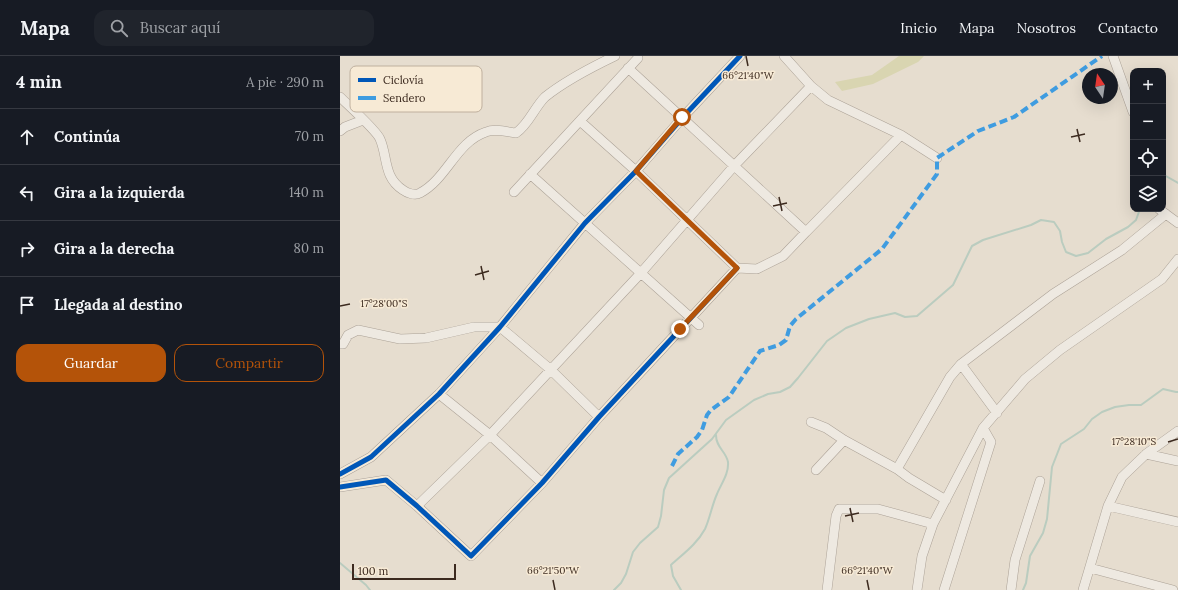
<!DOCTYPE html>
<html lang="es">
<meta charset="utf-8">
<style>
:root{--surface:#171b24;--page:#20242c;--text:#f1f3f6;--muted:#9ea1a6;--line:#363941;--accent:#b45309}
body{margin:0;font-family:Lora,serif;background:var(--page);color:var(--text)}
.controls{position:absolute;right:12px;top:12px;display:grid;overflow:hidden;border-radius:8px;box-shadow:0 4px 16px #0002}
.controls button{width:36px;height:36px;display:grid;place-items:center;padding:0;border:0;border-bottom:1px solid var(--line);background:var(--surface);color:var(--text);font:20px sans-serif}
.compass{position:absolute;left:742px;top:12px;width:36px;height:36px;border-radius:50%;background:var(--surface);box-shadow:0 4px 16px #0002;rotate:347deg}
.scale{position:absolute;left:12px;bottom:10px;width:104px;box-sizing:border-box;padding-left:4px;border:2px solid #3c2a1f;border-top:0;font-size:11px;line-height:14px;white-space:nowrap;color:#3c2a1f;-webkit-text-stroke:3px #f7ead5;paint-order:stroke}
.stop{position:absolute;width:12px;height:12px;margin:-9px;border:3px solid #b45309;border-radius:50%;background:#fff}
.stop.end{background:#b45309;border-color:#fff;box-shadow:0 1px 4px #0008}
.list{margin:0;padding:0;list-style:none}
h2{display:flex;justify-content:space-between;align-items:center;height:52px;margin:0;padding:0 16px;font-size:17px}
h2 small{font-size:13px;font-weight:400;color:var(--muted)}
.list li{display:grid;grid-template-columns:26px 1fr auto;gap:12px;align-items:center;box-sizing:border-box;height:56px;padding:0 16px;border-top:1px solid var(--line)}
.list b{display:block;font-size:15px;white-space:nowrap}
.list em{font-size:13px;font-style:normal;color:var(--muted)}
.actions{display:flex;gap:8px;padding:12px 16px}
.actions a{flex:1;padding:9px 0;border:1px solid var(--accent);border-radius:12px;text-align:center;font-size:14px;color:var(--accent)}
.actions .main{background:var(--accent);color:#fff}
.icon{flex:none;width:22px;height:22px;fill:none;stroke:currentColor;stroke-width:2;stroke-linecap:round;stroke-linejoin:round}
.map{position:relative;flex:none;width:838px;height:534px;overflow:hidden}
header{display:flex;align-items:center;gap:24px;box-sizing:border-box;height:56px;padding:0 20px;background:var(--surface);border-bottom:1px solid var(--line)}
header strong{font-size:19px}
nav{display:flex;gap:22px;margin-inline-start:auto;font-size:14px}
.search{width:280px;height:36px;background:var(--page);display:flex;align-items:center;gap:10px;box-sizing:border-box;padding:0 14px;border-radius:12px;color:var(--muted);font-size:15px}
main{display:flex}
aside{flex:1;background:var(--surface)}
.map>svg:first-child{display:block}
</style>
<header>
<strong>Mapa</strong>
<div class="search"><svg class="icon" aria-label="search" viewBox="0 0 24 24"><circle cx="10" cy="10" r="6"/><path d="M15 15l6 6"/></svg>Buscar aquí</div>
<nav><a>Inicio</a><a>Mapa</a><a>Nosotros</a><a>Contacto</a></nav>
</header>
<main>
<aside>
<h2>4 min<small>A pie · 290 m</small></h2>
<ul class="list">
<li><svg class="icon" aria-label="ahead" viewBox="0 0 24 24"><path d="M12 20V5M6 11l6-6 6 6"/></svg><div><b>Continúa</b></div><em>70 m</em></li>
<li><svg class="icon" aria-label="left" viewBox="0 0 24 24"><path d="M17 20v-9H6M10 6l-5 5 5 5"/></svg><div><b>Gira a la izquierda</b></div><em>140 m</em></li>
<li><svg class="icon" aria-label="right" viewBox="0 0 24 24"><path d="M7 20v-9h11M14 6l5 5-5 5"/></svg><div><b>Gira a la derecha</b></div><em>80 m</em></li>
<li><svg class="icon" aria-label="arrive" viewBox="0 0 24 24"><path d="M6 21V4h12l-3 4 3 4H6"/></svg><div><b>Llegada al destino</b></div></li>
</ul>
<div class="actions"><a class="main">Guardar</a><a>Compartir</a></div>
</aside>
<div class="map">
<svg width="838" height="534" viewBox="0 0 838 534">
<rect width="100%" height="100%" fill="#e6ddcf"/>
<path fill="#d9d5b1" d="M559 0H584L578 6 533 28 502 35 495 26 532 19Z"/>
<g fill="none" stroke-linecap="round" stroke-linejoin="round">
<path stroke="#baccbf" stroke-width="2" d="M823 120 824 119 838 127
M0 507 26 529 30 534
M274 534 281 527 286 518 293 496 300 487 318 471 321 460 324 434 329 422 372 383 386 364 414 344 428 338 440 336 450 331 458 322 487 285 506 272 529 263 555 257 565 261 577 260 613 229 632 190 643 184 691 169 701 164 714 166 720 175 722 186 726 196 736 200 748 197 766 183 788 171 796 164 800 153
M341 534 333 520 331 509C343 498 357 488 365 473 370 462 372 449 377 438 381 428 389 418 388 406 386 395 376 392 376 379
M683 534 686 527 690 500 703 477 707 463 712 411 721 388 744 373 752 363 762 356 775 351 789 349H801L823 333 836 336H838"/>
<g stroke="#aca297" stroke-width="10">
<path id="minor" d="M444 0 471 30 488 44 561 79 597 102
M773 0 793 56
M288 12 466 176 561 79
M0 41C8 49 37 75 40 83 48 101 43 121 63 134 67 137 75 140 80 137 107 123 116 86 146 76 155 72 167 76 176 77 189 68 194 52 205 41 225 25 252 11 275 0
M240 65 296 115 397 212 417 213 443 200 466 176
M0 75 5 71 23 64
M190 118 359 269
M174 136 298 2
M819 153 838 167
M0 288H3L8 279 18 274 60 283 86 282 134 271H160L210 313 259 361
M621 308 657 357
M99 338 150 379 202 427
M471 366 486 372 504 384 557 413 569 422 606 444
M806 398 838 405
M557 413 610 321 621 308 713 238 782 194 826 158
M476 414 504 384
M0 418 31 401 99 338 160 271 245 167 296 115 343 61 400 0
M0 431 46 424 77 450 131 500 202 427 259 361 397 212
M77 450 150 379 300 218 394 110 471 30
M768 450 838 466
M750 512 833 534
M487 534 496 460 499 453H538L593 468
M577 534 582 500 593 468 643 372 685 323 720 294 822 223 838 203
M604 534 651 386 643 372
M671 534 675 504 700 425
M743 534 768 450 782 421 806 398 838 375"/>
</g>
<use href="#minor" stroke="#eee9e1" stroke-width="9"/>
<path stroke="#3f9ce0" stroke-width="4" stroke-dasharray="8 4" stroke-linecap="butt" d="M332 410 338 398 357 381 362 374 367 359 371 354 389 341 420 295 439 289 446 284 450 270 456 263 542 193 597 118V102L638 75 674 61 762 0"/>
<g stroke="#f7ead5" stroke-width="8">
<path id="cycleway" d="M0 418 31 401 99 338 160 271 245 167 296 115 343 61 400 0
M0 431 46 424 77 450 131 500 202 427 259 361 397 212"/>
</g>
<use href="#cycleway" stroke="#0057b8" stroke-width="5"/>
</g>
<g fill="none" stroke-linecap="round" stroke-linejoin="round">
<path stroke="#b45309" stroke-width="5" d="M340 273 397 212 296 115 342 61"/>
</g>
<path fill="none" stroke="#3c2a1f" stroke-width="1.5" d="M406 0 408 10M737 73 740 86M731 81 745 78M439 141 442 155M433 150 447 147M141 210 144 224M135 219 149 215M0 250 10 248M828 386 838 383M510 452 513 466M505 460 519 457M213 524 215 534M527 524 529 534"/>
<rect x="10" y="10" width="132" height="46" rx="6" fill="#f7ead5" stroke="#bfb09e" stroke-width="1"/>
<rect x="18" y="22" width="18" height="4" fill="#0057b8"/>
<rect x="18" y="40" width="18" height="4" fill="#3f9ce0"/>
<g font-size="11" fill="#3c2a1f">
<text x="43" y="28">Ciclovía</text>
<text x="43" y="46">Sendero</text>
</g>
<g font-size="10" text-anchor="middle" fill="#3c2a1f" stroke="#f7ead5" stroke-width="3" stroke-linejoin="round" paint-order="stroke">
<text x="408" y="23">66°21'40"W</text>
<text x="44" y="251">17°28'00"S</text>
<text x="794" y="389">17°28'10"S</text>
<text x="213" y="518">66°21'50"W</text>
<text x="527" y="518">66°21'40"W</text>
</g>
</svg>
<div class="controls">
<button>+</button>
<button>−</button>
<button><svg class="icon" aria-label="locate" viewBox="0 0 24 24"><circle cx="12" cy="12" r="6"/><path d="M12 2v4M12 18v4M2 12h4M18 12h4"/></svg></button>
<button><svg class="icon" aria-label="layers" viewBox="0 0 24 24"><path d="M12 4l9 5-9 5-9-5zM3 14l9 5 9-5"/></svg></button>
</div>
<svg class="compass" viewBox="-18 -18 36 36"><path d="M0-13l5 13h-10z" fill="#e53935"/><path d="M0 13l5-13h-10z" fill="#9ea1a6"/></svg>
<div class="scale">100 m</div>
<div class="stop" style="left:342px;top:61px"></div>
<div class="stop end" style="left:340px;top:273px"></div>
</div>
</main>
